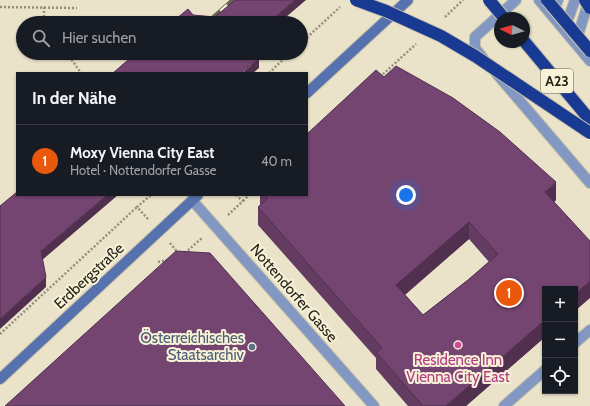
<!DOCTYPE html>
<html lang="de">
<meta charset="utf-8">
<style>
:root{--surface:#171b24;--page:#20242c;--text:#f1f3f6;--muted:#9ea1a6;--line:#363941;--accent:#ea580c}
body{margin:0;font-family:Cabin,sans-serif;background:var(--page);color:var(--text)}
.controls{position:absolute;right:12px;bottom:12px;display:grid;overflow:hidden;border-radius:0px;box-shadow:0 1px 3px #0004}
.controls button{width:36px;height:36px;display:grid;place-items:center;padding:0;border:0;border-bottom:1px solid var(--line);background:var(--surface);color:var(--text);font:20px sans-serif}
.compass{position:absolute;left:494px;top:12px;width:36px;height:36px;border-radius:50%;background:var(--surface);box-shadow:0 1px 3px #0004;rotate:275deg}
.you{position:absolute;left:406px;top:195px;width:14px;height:14px;margin:-10px;border:3px solid #fff;border-radius:50%;background:#1a73e8;box-shadow:0 0 0 6px #1a73e833}
.badge{display:grid;place-items:center;width:26px;height:26px;border-radius:50%;background:var(--accent);color:#fff;font-size:13px;font-weight:700}
.pin{position:absolute;translate:-50% -50%;border:2px solid #fff;box-shadow:0 1px 4px #0006}
.list{margin:0;padding:0;list-style:none}
h2{display:flex;justify-content:space-between;align-items:center;height:52px;margin:0;padding:0 16px;font-size:17px}
h2 small{font-size:13px;font-weight:400;color:var(--muted)}
.list li{display:grid;grid-template-columns:26px 1fr auto;gap:12px;align-items:center;box-sizing:border-box;height:72px;padding:0 16px;border-top:1px solid var(--line)}
.list b{display:block;font-size:15px;white-space:nowrap}
.list p{margin:0;font-size:13px;white-space:nowrap;color:var(--muted)}
.list em{font-size:13px;font-style:normal;color:var(--muted)}
.icon{flex:none;width:22px;height:22px;fill:none;stroke:currentColor;stroke-width:2;stroke-linecap:round;stroke-linejoin:round}
.map{position:relative;flex:none;width:590px;height:406px;overflow:hidden}
.search{position:absolute;background:var(--surface);box-shadow:0 1px 3px #0004;left:16px;top:16px;width:292px;height:44px;display:flex;align-items:center;gap:10px;box-sizing:border-box;padding:0 14px;border-radius:22px;color:var(--muted);font-size:15px}
.panel{position:absolute;background:var(--surface);box-shadow:0 1px 3px #0004;left:16px;top:72px;width:292px;height:124px;border-radius:0px}
.map>svg:first-child{display:block}
</style>
<div class="map">
<svg width="590" height="406" viewBox="0 0 590 406">
<rect width="100%" height="100%" fill="#eae3ca"/>
<g fill="none" stroke-linecap="round" stroke-linejoin="round">
<g stroke="#c6c0aa" stroke-width="12">
<path id="lane" d="M539 0 590 61
M552 15 558 0
M565 28 575 0
M576 42 589 0
M483 58 475 48V37L516 0
M496 73 590 183
M575 343 590 330
M504 406 545 370"/>
</g>
<g stroke="#c6c0aa" stroke-width="12">
<path id="street" d="M192 200 374 406"/>
</g>
<g stroke="#c6c0aa" stroke-width="12">
<path id="secondary" d="M307 93 408 0
M0 379 198 195"/>
</g>
<g stroke="#c6c0aa" stroke-width="14">
<path id="highway" d="M524 41 590 120"/>
</g>
<path stroke="#948f7d" stroke-width="2.5" stroke-dasharray="2 2" stroke-linecap="butt" d="M0 7 77 8
M44 7V20L46 23
M445 17 463 0
M301 43 340 7
M67 53 81 73
M269 73 290 53
M380 77 416 44
M243 201 249 195
M228 215 243 201 236 195
M148 219 137 207 151 195
M170 243 178 253
M185 253 203 237
M158 262 167 260
M0 334 137 207"/>
<use href="#lane" stroke="#8297c1" stroke-width="10"/>
<use href="#street" stroke="#8297c1" stroke-width="10"/>
<use href="#secondary" stroke="#5571ae" stroke-width="10"/>
<use href="#highway" stroke="#193a92" stroke-width="12"/>
<g stroke="#696556" stroke-width="4.5">
<path id="rail" d="M207 23 233 0"/>
</g>
<use href="#rail" stroke="#f7f1d7" stroke-width="3" stroke-dasharray="9" stroke-linecap="butt"/>
<g stroke="#c6c0aa" stroke-width="14" stroke-linecap="butt">
<path id="highway-bridge" d="M356 0 386 11 441 36 475 56 590 133
M489 0 504 18
M547 0 590 51
M585 0 590 8"/>
</g>
<use href="#highway-bridge" stroke="#193a92" stroke-width="12"/>
</g>
<path fill="#643b61" fill-rule="evenodd" d="M384 77 556 200 554 202 545 337 466 406H408L376 369V358L258 225V207L260 205V195H307ZM469 239 489 262 468 280 423 315 405 295Z"/>
<path fill="#51304f" d="M295 0H306L279 23H268Z
M259 58V68L253 73H242Z
M556 182V200L545 210V192Z
M107 195H118L41 261V251Z
M469 222V239L396 302V285Z
M46 277V287L0 329V319Z
M590 281V298L575 311V294Z
M545 320V337L466 406H446Z"/>
<path fill="#744571" stroke="#51304f" fill-rule="evenodd" d="M235 0H295L268 23H171L188 9 193 15 215 17Z
M136 53H254L259 58 242 72 243 73H113Z
M396 66 453 98 500 132 556 182 545 192 590 241V281L575 294V289H545V320L446 406H423L376 352 382 348 258 207 268 198 265 195H307V134L376 70 384 77ZM469 222 498 254 468 280 423 315 396 285Z
M17 192V195H107L41 251 46 277 0 319V206Z
M176 251 210 253 345 406H5Z"/>
<circle fill="#d1479c" stroke="#f7f1d7" stroke-width="1.5" cx="458" cy="345" r="4"/>
<circle fill="#5c6f8a" stroke="#f7f1d7" stroke-width="1.5" cx="252" cy="347" r="4"/>
<g text-anchor="middle" dominant-baseline="central" stroke-width="4" stroke-linejoin="round" paint-order="stroke">
<rect fill="#f7f1d7" stroke="#636051" stroke-width="1" x="541" y="69" width="32" height="24" rx="3"/>
<g font-size="14" font-weight="bold" fill="#242218">
<text x="557" y="81">A23</text>
</g>
<g font-size="15" fill="#242218" stroke="#f7f1d7">
<text transform="translate(89 276) rotate(-43)">Erdbergstraße</text>
<text transform="translate(294 293) rotate(49)">Nottendorfer Gasse</text>
</g>
<g font-size="15" fill="#4e5e75" stroke="#f7f1d7" text-anchor="end">
<text x="244" y="338">Österreichisches<tspan x="244" dy="17">Staatsarchiv</tspan></text>
</g>
<g font-size="15" fill="#b23c85" stroke="#f7f1d7">
<text x="458" y="360">Residence Inn<tspan x="458" dy="17">Vienna City East</tspan></text>
</g>
</g>
</svg>
<div class="controls">
<button>+</button>
<button>−</button>
<button><svg class="icon" aria-label="locate" viewBox="0 0 24 24"><circle cx="12" cy="12" r="6"/><path d="M12 2v4M12 18v4M2 12h4M18 12h4"/></svg></button>
</div>
<svg class="compass" viewBox="-18 -18 36 36"><path d="M0-13l5 13h-10z" fill="#e53935"/><path d="M0 13l5-13h-10z" fill="#9ea1a6"/></svg>
<div class="you"></div>
<div class="pin badge" style="left:509px;top:293px">1</div>
<div class="search"><svg class="icon" aria-label="search" viewBox="0 0 24 24"><circle cx="10" cy="10" r="6"/><path d="M15 15l6 6"/></svg>Hier suchen</div>
<section class="panel">
<h2>In der Nähe<small></small></h2>
<ul class="list">
<li><span class="badge">1</span><div><b>Moxy Vienna City East</b><p>Hotel · Nottendorfer Gasse</p></div><em>40 m</em></li>
</ul>
</section>
</div>
